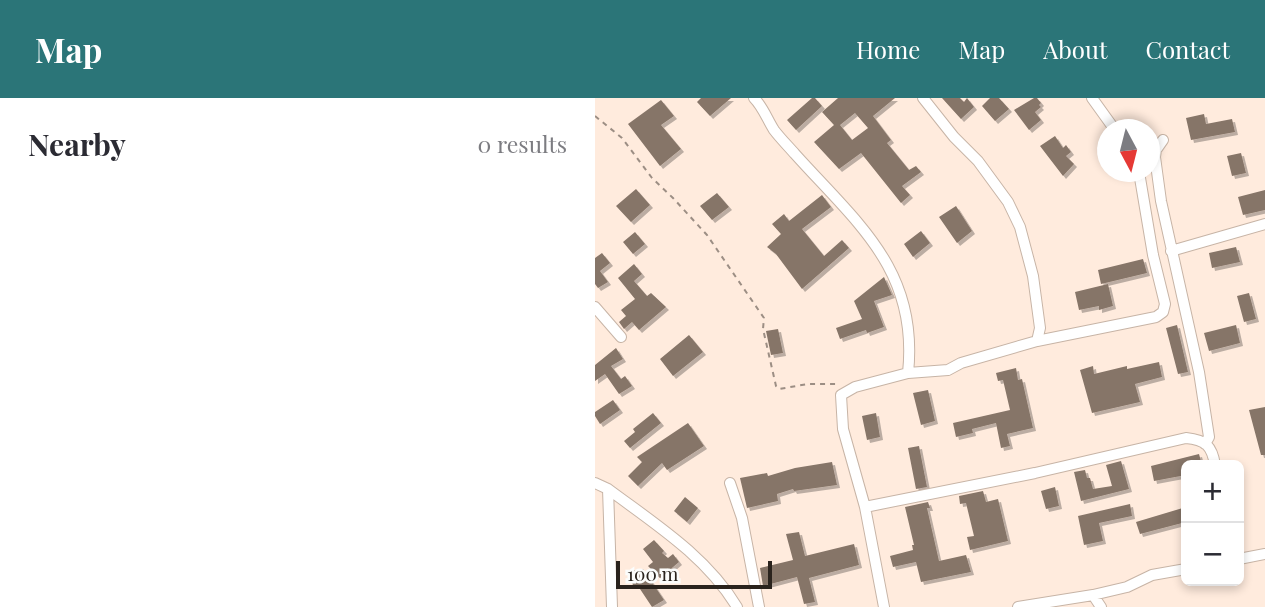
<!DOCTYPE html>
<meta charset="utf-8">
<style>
:root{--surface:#fff;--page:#f7f7f7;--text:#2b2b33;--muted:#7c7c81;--line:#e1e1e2;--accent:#2b7578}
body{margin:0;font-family:"Playfair Display",serif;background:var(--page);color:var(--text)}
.controls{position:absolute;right:21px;bottom:21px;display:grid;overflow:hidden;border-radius:10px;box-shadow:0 4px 10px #0003}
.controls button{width:63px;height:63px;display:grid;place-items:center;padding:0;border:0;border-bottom:2px solid var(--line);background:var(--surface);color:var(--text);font:35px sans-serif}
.compass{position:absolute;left:502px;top:21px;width:63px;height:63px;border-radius:50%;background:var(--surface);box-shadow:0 4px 10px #0003;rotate:173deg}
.scale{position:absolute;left:21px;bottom:18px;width:156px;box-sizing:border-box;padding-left:7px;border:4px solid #2a231d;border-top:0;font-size:19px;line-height:24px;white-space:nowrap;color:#2a231d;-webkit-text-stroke:5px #fcfdfc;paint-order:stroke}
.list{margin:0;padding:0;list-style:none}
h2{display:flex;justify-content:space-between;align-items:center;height:91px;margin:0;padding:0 28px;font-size:30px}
h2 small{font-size:23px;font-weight:400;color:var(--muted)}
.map{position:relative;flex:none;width:670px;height:509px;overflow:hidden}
header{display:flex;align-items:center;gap:42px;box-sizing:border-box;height:98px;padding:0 35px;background:var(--accent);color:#fff}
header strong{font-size:33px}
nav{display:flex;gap:38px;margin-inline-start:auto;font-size:24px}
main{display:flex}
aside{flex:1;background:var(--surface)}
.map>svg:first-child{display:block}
</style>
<header>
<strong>Map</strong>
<nav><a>Home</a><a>Map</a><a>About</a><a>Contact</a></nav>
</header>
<main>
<aside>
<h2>Nearby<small>0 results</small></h2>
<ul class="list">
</ul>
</aside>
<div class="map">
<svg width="670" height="509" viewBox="0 0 670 509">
<defs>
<filter id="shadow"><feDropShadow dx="3" dy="3" stdDeviation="0" flood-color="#0004"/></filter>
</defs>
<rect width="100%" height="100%" fill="#ffebdd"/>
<path fill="#867568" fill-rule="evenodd" filter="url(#shadow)" d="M106 0H136L115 18 102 4Z
M217 0H220L227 8 201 32 192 22Z
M243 0H300L278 18 296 42 292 45 314 72 321 68 326 74 307 88 315 97 306 105 266 55 244 71 219 44 239 27 227 14ZM260 15 273 30 257 42 245 27Z
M347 0H365L369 4 372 0 379 9 366 21Z
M395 0H404L414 11 400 23 387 8Z
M439 0H442L446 5 444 7 446 9 440 14 446 22 434 32 419 12Z
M66 2 79 18 66 27 86 51 65 68 33 26Z
M609 16 611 26 637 21 640 34 596 42 591 20Z
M460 38 468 50 471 47 476 54 471 58 479 66 468 78 445 48Z
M646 55 651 75 637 78 632 58Z
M41 91 55 107 36 124 21 108Z
M670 92V112L648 117 643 99Z
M122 95 134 109 117 122 105 108Z
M227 97 236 109 207 131 229 158 247 142 254 150 207 191 181 156 172 149 186 136 177 126 189 116 194 123Z
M361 108 377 133 362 145 344 119Z
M326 133 335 145 318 159 309 146Z
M40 134 50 146 38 156 28 144Z
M641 149 645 164 617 170 614 155Z
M7 155 15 165 5 173 13 184 3 190 0 186V160Z
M548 161 552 175 506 186 503 172Z
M39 166 47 176 39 183 52 198 56 195 71 209 44 232 37 224 29 231 24 224 31 218 26 212 40 201 23 180Z
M289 179 297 197 279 203 289 229 272 235 271 232 245 241 241 230 267 221 259 203Z
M513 186 518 208 504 212V208L484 212 480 194Z
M654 195 661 221 649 224 642 198Z
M582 227 593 274 583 276 571 230Z
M641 227 645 245 614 253 609 235Z
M183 231 188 255 176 257 171 233Z
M94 237 108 254 78 278 65 261Z
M21 250 28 261 16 268 26 281 30 278 37 288 24 296 10 276 0 283V267Z
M564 264 567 279 540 286 545 304 497 315 485 272 498 268 499 276 532 268V271Z
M421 270 423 282 427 281 438 330 412 336 415 348 406 350 401 325 377 331 378 335 361 339 358 325 415 312 408 282 403 283 401 275Z
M333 292 340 323 326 327 318 295Z
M18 302 25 312 5 326 0 318V314Z
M670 309V357H666L654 312Z
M58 315 66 325 35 350 29 343 40 334 38 331Z
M281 315 285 339 272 342 267 318Z
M93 325 109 348 72 372 67 365 43 388 33 378 47 364 42 359Z
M324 348 332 389 321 391 313 350Z
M604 356 607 367H591V377L559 383 556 368Z
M526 363 534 391 486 403 479 374 490 372 492 380H495L498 391 517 388 511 367Z
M237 364 242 387 199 393 198 391 182 396 183 403 152 410 145 380 172 375 173 378 200 370Z
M460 389 464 408 451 411 446 393Z
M388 393 391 404 403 401 413 443 375 452 372 439 379 438 371 405 365 406 364 398Z
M90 399 103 410 92 424 79 413Z
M333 404 335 410H332L344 463 371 457 376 474 326 484 321 464 298 469 295 458 318 452 317 447H319L310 409Z
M535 406 537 418 504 425 508 443 489 447 483 418Z
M591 409V424L545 436 541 424Z
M204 434 210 458 259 446 264 467 214 480 220 504 209 506 202 479 168 488 165 470 198 462 191 436Z
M59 442 69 453 67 455 73 460 78 456 84 464 65 480 53 468 58 464 48 451Z
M48 471 69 502 57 509 43 488H38L35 473Z"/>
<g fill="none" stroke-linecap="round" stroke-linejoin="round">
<g stroke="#c7b4a6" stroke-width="12">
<path id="minor" d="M159 0C168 9 172 21 179 32 185 40 193 48 200 56 262 125 324 172 313 275
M328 0 359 39 383 63 413 104 425 129 438 178 445 230 442 243
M497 0 520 32
M568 42 561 52 560 59 566 103 604 274 614 339 610 346
M576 153 670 126
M0 209 26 239
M0 385 13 391C60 426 111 458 142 509
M135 385 147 420 164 509
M13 391 17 509
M270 409 440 375 591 340C611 342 617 348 620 367
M644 461 670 456
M498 497 506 509
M289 509 270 409 248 331 246 297 260 289 313 275 353 272 366 265 442 243 561 219 568 214 570 206 558 157 544 74
M423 509 498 497 532 489 557 477 591 471"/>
</g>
<path stroke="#9c8e84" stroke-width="2" stroke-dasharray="5 5" stroke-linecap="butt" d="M0 18 27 40 57 80 78 100 112 137 169 220 168 231 181 288 184 291 213 286H242"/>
<use href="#minor" stroke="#fff" stroke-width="10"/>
</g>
</svg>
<div class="controls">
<button>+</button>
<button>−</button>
</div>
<svg class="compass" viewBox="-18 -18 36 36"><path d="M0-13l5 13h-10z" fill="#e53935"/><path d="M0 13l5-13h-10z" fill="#7c7c81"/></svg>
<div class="scale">100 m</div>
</div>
</main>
